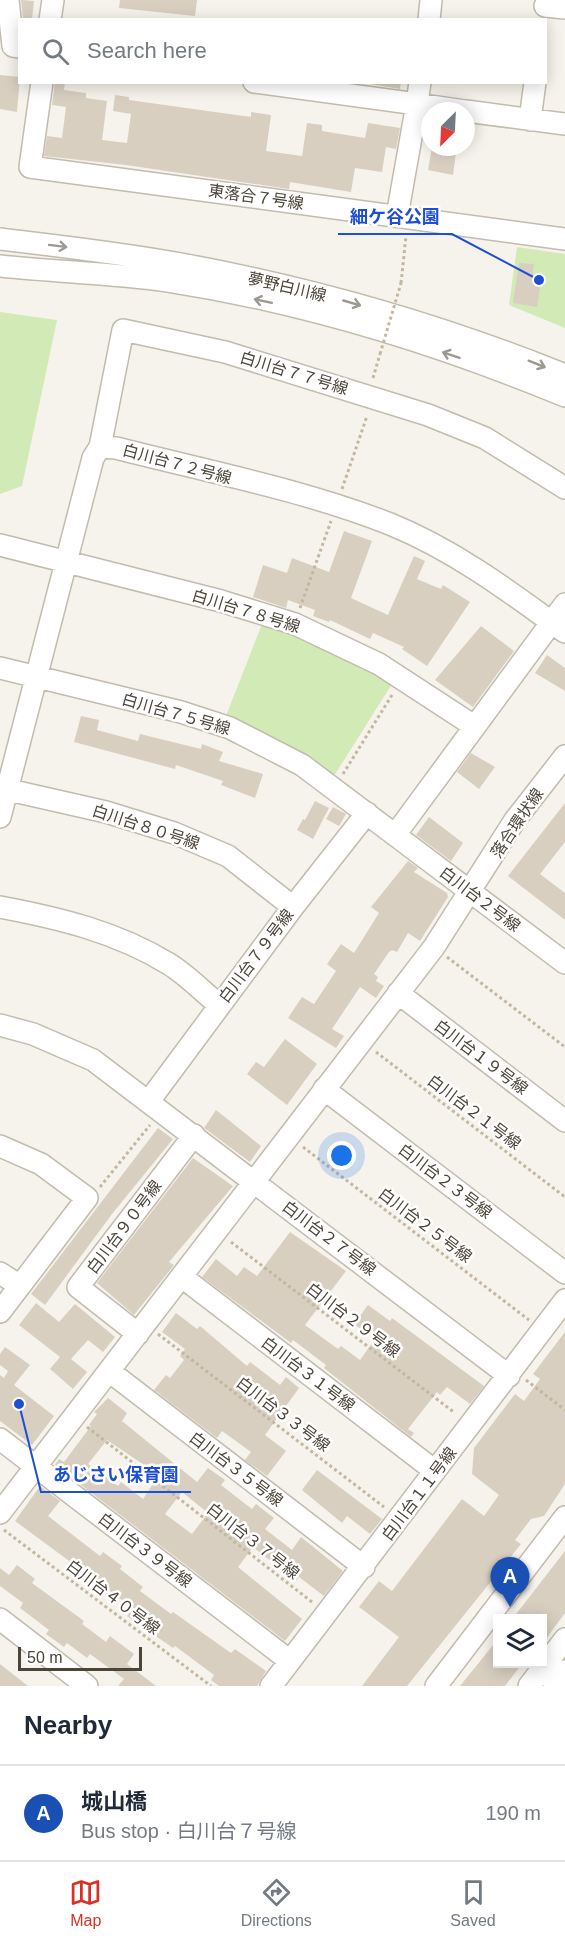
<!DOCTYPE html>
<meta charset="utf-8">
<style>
:root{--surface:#fff;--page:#f6f6f7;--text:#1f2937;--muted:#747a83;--line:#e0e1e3;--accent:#d93025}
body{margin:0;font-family:Helvetica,"Noto Sans JP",sans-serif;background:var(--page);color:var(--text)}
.controls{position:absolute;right:18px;bottom:18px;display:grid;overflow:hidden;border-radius:0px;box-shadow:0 3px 15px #0003}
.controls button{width:54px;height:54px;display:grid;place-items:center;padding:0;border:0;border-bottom:2px solid var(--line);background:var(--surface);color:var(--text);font:30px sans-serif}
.compass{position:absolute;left:421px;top:102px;width:54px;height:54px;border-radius:50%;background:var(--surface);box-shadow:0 3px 15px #0003;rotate:204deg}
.scale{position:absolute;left:18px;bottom:15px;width:124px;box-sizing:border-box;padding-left:6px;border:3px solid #4b4439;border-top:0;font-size:16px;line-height:21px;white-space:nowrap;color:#4b4439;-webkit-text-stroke:4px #fff;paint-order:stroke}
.you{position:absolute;left:342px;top:1156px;width:21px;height:21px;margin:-15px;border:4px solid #fff;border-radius:50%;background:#1a73e8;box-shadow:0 0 0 9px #1a73e833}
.badge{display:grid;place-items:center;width:39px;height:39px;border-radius:50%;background:var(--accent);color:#fff;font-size:20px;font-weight:700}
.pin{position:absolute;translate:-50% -50px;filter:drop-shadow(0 2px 3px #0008)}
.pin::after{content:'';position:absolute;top:32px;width:21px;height:18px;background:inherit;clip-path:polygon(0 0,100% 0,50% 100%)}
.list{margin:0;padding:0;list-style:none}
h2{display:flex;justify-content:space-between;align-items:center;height:78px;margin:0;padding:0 24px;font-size:26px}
h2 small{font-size:20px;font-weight:400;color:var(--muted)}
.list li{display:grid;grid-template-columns:39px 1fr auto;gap:18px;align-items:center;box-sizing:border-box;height:96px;padding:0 24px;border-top:2px solid var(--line)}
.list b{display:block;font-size:22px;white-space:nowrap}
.list p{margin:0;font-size:20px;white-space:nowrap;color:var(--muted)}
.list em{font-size:20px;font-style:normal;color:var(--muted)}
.icon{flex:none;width:33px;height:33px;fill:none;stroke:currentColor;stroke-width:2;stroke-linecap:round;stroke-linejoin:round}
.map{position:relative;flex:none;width:565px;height:1686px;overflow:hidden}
.search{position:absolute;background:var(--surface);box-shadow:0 3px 15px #0003;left:18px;right:18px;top:18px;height:66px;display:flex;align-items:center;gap:15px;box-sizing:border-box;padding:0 21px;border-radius:0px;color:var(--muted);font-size:22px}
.sheet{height:174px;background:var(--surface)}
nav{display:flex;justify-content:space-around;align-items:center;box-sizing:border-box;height:84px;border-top:2px solid var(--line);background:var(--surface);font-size:16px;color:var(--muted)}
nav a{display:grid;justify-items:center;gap:3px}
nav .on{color:var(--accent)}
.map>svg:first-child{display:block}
</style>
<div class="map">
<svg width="565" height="1686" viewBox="0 0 565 1686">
<rect width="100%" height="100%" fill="#f6f3ec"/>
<path fill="#d2eab5" d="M517 247 565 254V328L509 305Z
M0 312 57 320 22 486 0 494Z
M262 624 328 647 392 684 334 776 226 716Z"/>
<path fill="#d8cfc1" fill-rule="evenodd" d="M21 0 34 1 32 19 23 18Z
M120 0H197L195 16 119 8Z
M0 75 20 77 17 112 0 109Z
M55 82H65L64 90 86 93V98L107 101 102 140 127 143 131 114 113 111 115 95 129 97V100L251 117V112L271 115 266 151 302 156 307 123 322 125V131L365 138 368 123 400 128 396 149 386 147 382 172 355 168 351 192 290 182 289 189 126 165 44 156 47 136 62 138 66 107 52 105Z
M359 82H401L400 89Z
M432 147 456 152 453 175 428 170Z
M519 263 534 264 532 280 541 281 537 307 513 303Z
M344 531 372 541 351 598 388 615 414 556 425 561 417 579 441 589 443 585 470 602 427 666 402 649 404 647 373 633 370 639 330 620 329 622 313 616 315 610 288 600 286 608 253 597 263 565 287 573 292 558 329 572Z
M481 626 514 651 473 707 435 680Z
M547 655 565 668V691L535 673Z
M81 716 99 720 97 730 138 741 140 734 201 749 202 744 223 752 219 761 263 774 255 798 221 785 223 781 176 765 175 769 74 742Z
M471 753 495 767 479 789 457 772Z
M315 801 329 808 313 839 297 830 303 819 305 820Z
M565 803V842L540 874 565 893V920L508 876Z
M333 807 346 814 339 826 326 819Z
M429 817 463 843 451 861 416 835Z
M408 861 418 868 414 872 447 893 448 897 420 941 408 933 397 952 392 950 389 952 374 974 378 977 376 981 384 986 376 998 360 987 332 1029 344 1036 336 1048 288 1018 302 997 314 1004 336 971 327 964 341 944 354 953 379 913 371 907Z
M285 1039 317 1064 287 1105 247 1074 256 1062 264 1067Z
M216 1110 261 1146 250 1162 204 1128Z
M158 1128 173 1139 112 1214 45 1305 31 1294Z
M193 1158 233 1186 169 1262 174 1265 134 1315 97 1283Z
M290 1232 346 1271 305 1325 338 1349 341 1346 360 1360 375 1339 354 1324 368 1305 390 1321 392 1318 484 1386 470 1404 447 1387 440 1395 437 1392 408 1429 414 1433 411 1437 324 1368 326 1365 293 1340 291 1343 202 1277 216 1259 237 1276 244 1267 257 1276Z
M36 1303 59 1322 75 1304 115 1337 103 1352 88 1340 71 1359 87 1372 73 1389 50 1369 60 1357 19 1325Z
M176 1313 197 1329 200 1326 247 1366 250 1362 280 1385 286 1377 299 1388 265 1435 286 1451 267 1476 245 1460 251 1452 222 1431 217 1438 154 1390 166 1375 170 1378 184 1360 180 1356 185 1349 162 1332Z
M565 1332V1484L544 1516 531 1519 515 1540 521 1544 407 1686H362L399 1637 359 1607 379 1581 392 1591 462 1499 484 1516 499 1495 472 1474 474 1448 515 1394 524 1401 540 1379 533 1374Z
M5 1347 30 1365 14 1385 54 1416 32 1445 0 1421V1375L4 1378 8 1371 0 1365V1354Z
M108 1398 127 1413 122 1421 197 1482 208 1468 225 1480 221 1485 252 1509 256 1504 274 1518 265 1529 292 1550 301 1537 343 1571 324 1596 299 1577 296 1581 253 1547 238 1567 302 1619 285 1641 55 1465 59 1459 64 1462 91 1426 89 1425 97 1414 94 1412ZM107 1440 159 1475 143 1499 121 1482 118 1486 88 1464ZM182 1492 208 1513 192 1534 165 1514Z
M317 1470 382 1519 370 1534 347 1516 342 1523 302 1490Z
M40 1486 60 1501 48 1516 100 1556 103 1552 122 1566 120 1569 143 1587 140 1591 171 1614 173 1612 231 1653 235 1649 266 1671 257 1686H219L211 1680 214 1675 175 1646 173 1648 127 1616 133 1608 15 1521Z
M565 1551V1613L543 1643V1618H513Z
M17 1565 35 1579 32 1583 84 1621 82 1624 106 1642 110 1636 134 1654 127 1664 156 1686H118L124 1679 90 1654 87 1658 67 1643 64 1647 46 1634 49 1630 20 1608 23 1603 0 1586V1568L9 1575Z
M498 1639V1664H522L505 1686H460Z
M0 1664 28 1686H0Z"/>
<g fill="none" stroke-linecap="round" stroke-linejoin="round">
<g stroke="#c2bbae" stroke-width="24">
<path id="minor" d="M8 0 13 46 20 47
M545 6 565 8
M50 20 53 0
M429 20 431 0
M42 82 30 167 565 239
M254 82 417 104 397 216
M420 82 417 104 465 111
M466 111 565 124
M530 120 535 82
M0 239C60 246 121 253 181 264 312 288 441 325 565 375
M0 266C56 272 112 273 168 281 303 302 439 344 565 396
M100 447 123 330 225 352 428 415 485 438 565 488
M0 545 221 601 295 624 379 664 474 726
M0 668 181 712 230 728 302 765 565 963
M0 788 106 812 174 833 228 856 293 907
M0 817 93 458 100 447 116 448C206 471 304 490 390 524 454 550 509 591 565 632
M395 835 565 604
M0 907C59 918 117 932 169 964 187 975 203 992 219 1005
M398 993 565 1121
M0 1025 33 1034 93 1060 509 1376
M324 1089 565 1273
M149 1101 293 907 367 813
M0 1146 41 1164 87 1198 0 1312
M0 1273 20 1286
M182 1277 435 1471
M138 1334 78 1287 194 1135
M109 1371 364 1567
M0 1439 290 1661
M0 1513 434 947 515 820 565 756
M0 1619 87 1686
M271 1686 565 1300
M436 1686 565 1517
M529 1686 565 1639
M554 1686 565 1671"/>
</g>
<path stroke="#c4b79f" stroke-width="3" stroke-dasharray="3 3" stroke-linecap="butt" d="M401 283 406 236
M373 378 380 354
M342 489 367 416
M300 608 331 521
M343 774 392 695
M447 957 565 1047
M376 1052 565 1197
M303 1147 529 1320
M100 1187 150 1125
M231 1242 455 1413
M158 1334 384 1507
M526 1380 565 1410
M87 1427 312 1602
M4 1530 211 1686"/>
<use href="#minor" stroke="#fff" stroke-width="21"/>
<path stroke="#c4b79f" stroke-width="3" stroke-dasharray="3 3" stroke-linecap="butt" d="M380 354 401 283"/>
</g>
<defs><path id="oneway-shaft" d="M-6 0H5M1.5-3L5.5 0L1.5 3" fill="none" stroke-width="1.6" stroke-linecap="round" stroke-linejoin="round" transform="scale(1.5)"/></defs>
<g stroke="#9c9892">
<use href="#oneway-shaft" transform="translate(58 246) rotate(7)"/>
<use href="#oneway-shaft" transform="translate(263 301) rotate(-168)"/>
<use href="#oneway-shaft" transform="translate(352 303) rotate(16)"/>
<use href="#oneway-shaft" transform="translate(451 355) rotate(-161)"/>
<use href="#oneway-shaft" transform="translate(537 364) rotate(22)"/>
</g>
<g text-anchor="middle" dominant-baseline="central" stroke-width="5" stroke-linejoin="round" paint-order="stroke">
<g font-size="16" fill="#4b4439" stroke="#fff">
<text transform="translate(256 197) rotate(8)">東落合７号線</text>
<text transform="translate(287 287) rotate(13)">夢野白川線</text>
<text transform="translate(294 373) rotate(17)">白川台７７号線</text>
<text transform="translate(177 464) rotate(15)">白川台７２号線</text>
<text transform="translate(246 611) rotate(17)">白川台７８号線</text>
<text transform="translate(176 714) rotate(16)">白川台７５号線</text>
<text transform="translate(517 823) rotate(-56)">落合環状線</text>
<text transform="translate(146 827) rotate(18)">白川台８０号線</text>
<text transform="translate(480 899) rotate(37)">白川台２号線</text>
<text transform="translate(256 956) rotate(-53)">白川台７９号線</text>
<text transform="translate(481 1057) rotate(37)">白川台１９号線</text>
<text transform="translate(474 1112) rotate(37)">白川台２１号線</text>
<text transform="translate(445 1181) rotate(37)">白川台２３号線</text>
<text transform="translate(425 1225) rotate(37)">白川台２５号線</text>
<text transform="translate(124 1227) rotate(-53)">白川台９０号線</text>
<text transform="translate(329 1238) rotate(37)">白川台２７号線</text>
<text transform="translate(353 1320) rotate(37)">白川台２９号線</text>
<text transform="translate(308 1374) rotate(37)">白川台３１号線</text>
<text transform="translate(283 1414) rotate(37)">白川台３３号線</text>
<text transform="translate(236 1469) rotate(37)">白川台３５号線</text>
<text transform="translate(419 1494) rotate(-53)">白川台１１号線</text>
<text transform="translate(253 1541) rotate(38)">白川台３７号線</text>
<text transform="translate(145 1550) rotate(37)">白川台３９号線</text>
<text transform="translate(113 1597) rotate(37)">白川台４０号線</text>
</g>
</g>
<path fill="none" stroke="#1d4ed8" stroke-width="2" d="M539 280L452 234H338M19 1404L41 1492H191"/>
<g fill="#1d4ed8" stroke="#fff" stroke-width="2">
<circle cx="539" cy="280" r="6"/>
<circle cx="19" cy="1404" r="6"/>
</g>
<g font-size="18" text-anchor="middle" font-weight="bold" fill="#1d4ed8" stroke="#fff" stroke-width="5" stroke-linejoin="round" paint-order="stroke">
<text x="395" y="223">細ケ谷公園</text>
<text x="116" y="1481">あじさい保育園</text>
</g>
</svg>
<div class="controls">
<button><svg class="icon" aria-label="layers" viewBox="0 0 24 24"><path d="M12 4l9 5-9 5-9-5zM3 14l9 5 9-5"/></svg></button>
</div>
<svg class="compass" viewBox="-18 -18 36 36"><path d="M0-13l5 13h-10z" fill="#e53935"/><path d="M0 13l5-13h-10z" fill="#747a83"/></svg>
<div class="scale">50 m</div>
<div class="you"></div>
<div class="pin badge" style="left:510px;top:1607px;background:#1a4fb4">A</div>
<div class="search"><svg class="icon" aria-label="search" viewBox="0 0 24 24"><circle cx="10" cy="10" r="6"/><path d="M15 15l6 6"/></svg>Search here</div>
</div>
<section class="sheet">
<h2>Nearby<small></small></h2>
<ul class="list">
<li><span class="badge" style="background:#1a4fb4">A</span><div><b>城山橋</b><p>Bus stop · 白川台７号線</p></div><em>190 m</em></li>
</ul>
</section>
<nav>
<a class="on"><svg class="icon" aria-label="map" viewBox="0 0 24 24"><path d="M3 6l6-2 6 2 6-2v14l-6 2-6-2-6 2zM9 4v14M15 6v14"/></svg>Map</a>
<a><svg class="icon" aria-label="directions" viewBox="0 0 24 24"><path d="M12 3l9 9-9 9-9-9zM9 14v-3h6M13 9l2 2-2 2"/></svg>Directions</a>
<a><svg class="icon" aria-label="saved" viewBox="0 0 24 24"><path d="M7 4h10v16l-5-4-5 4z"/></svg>Saved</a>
</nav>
